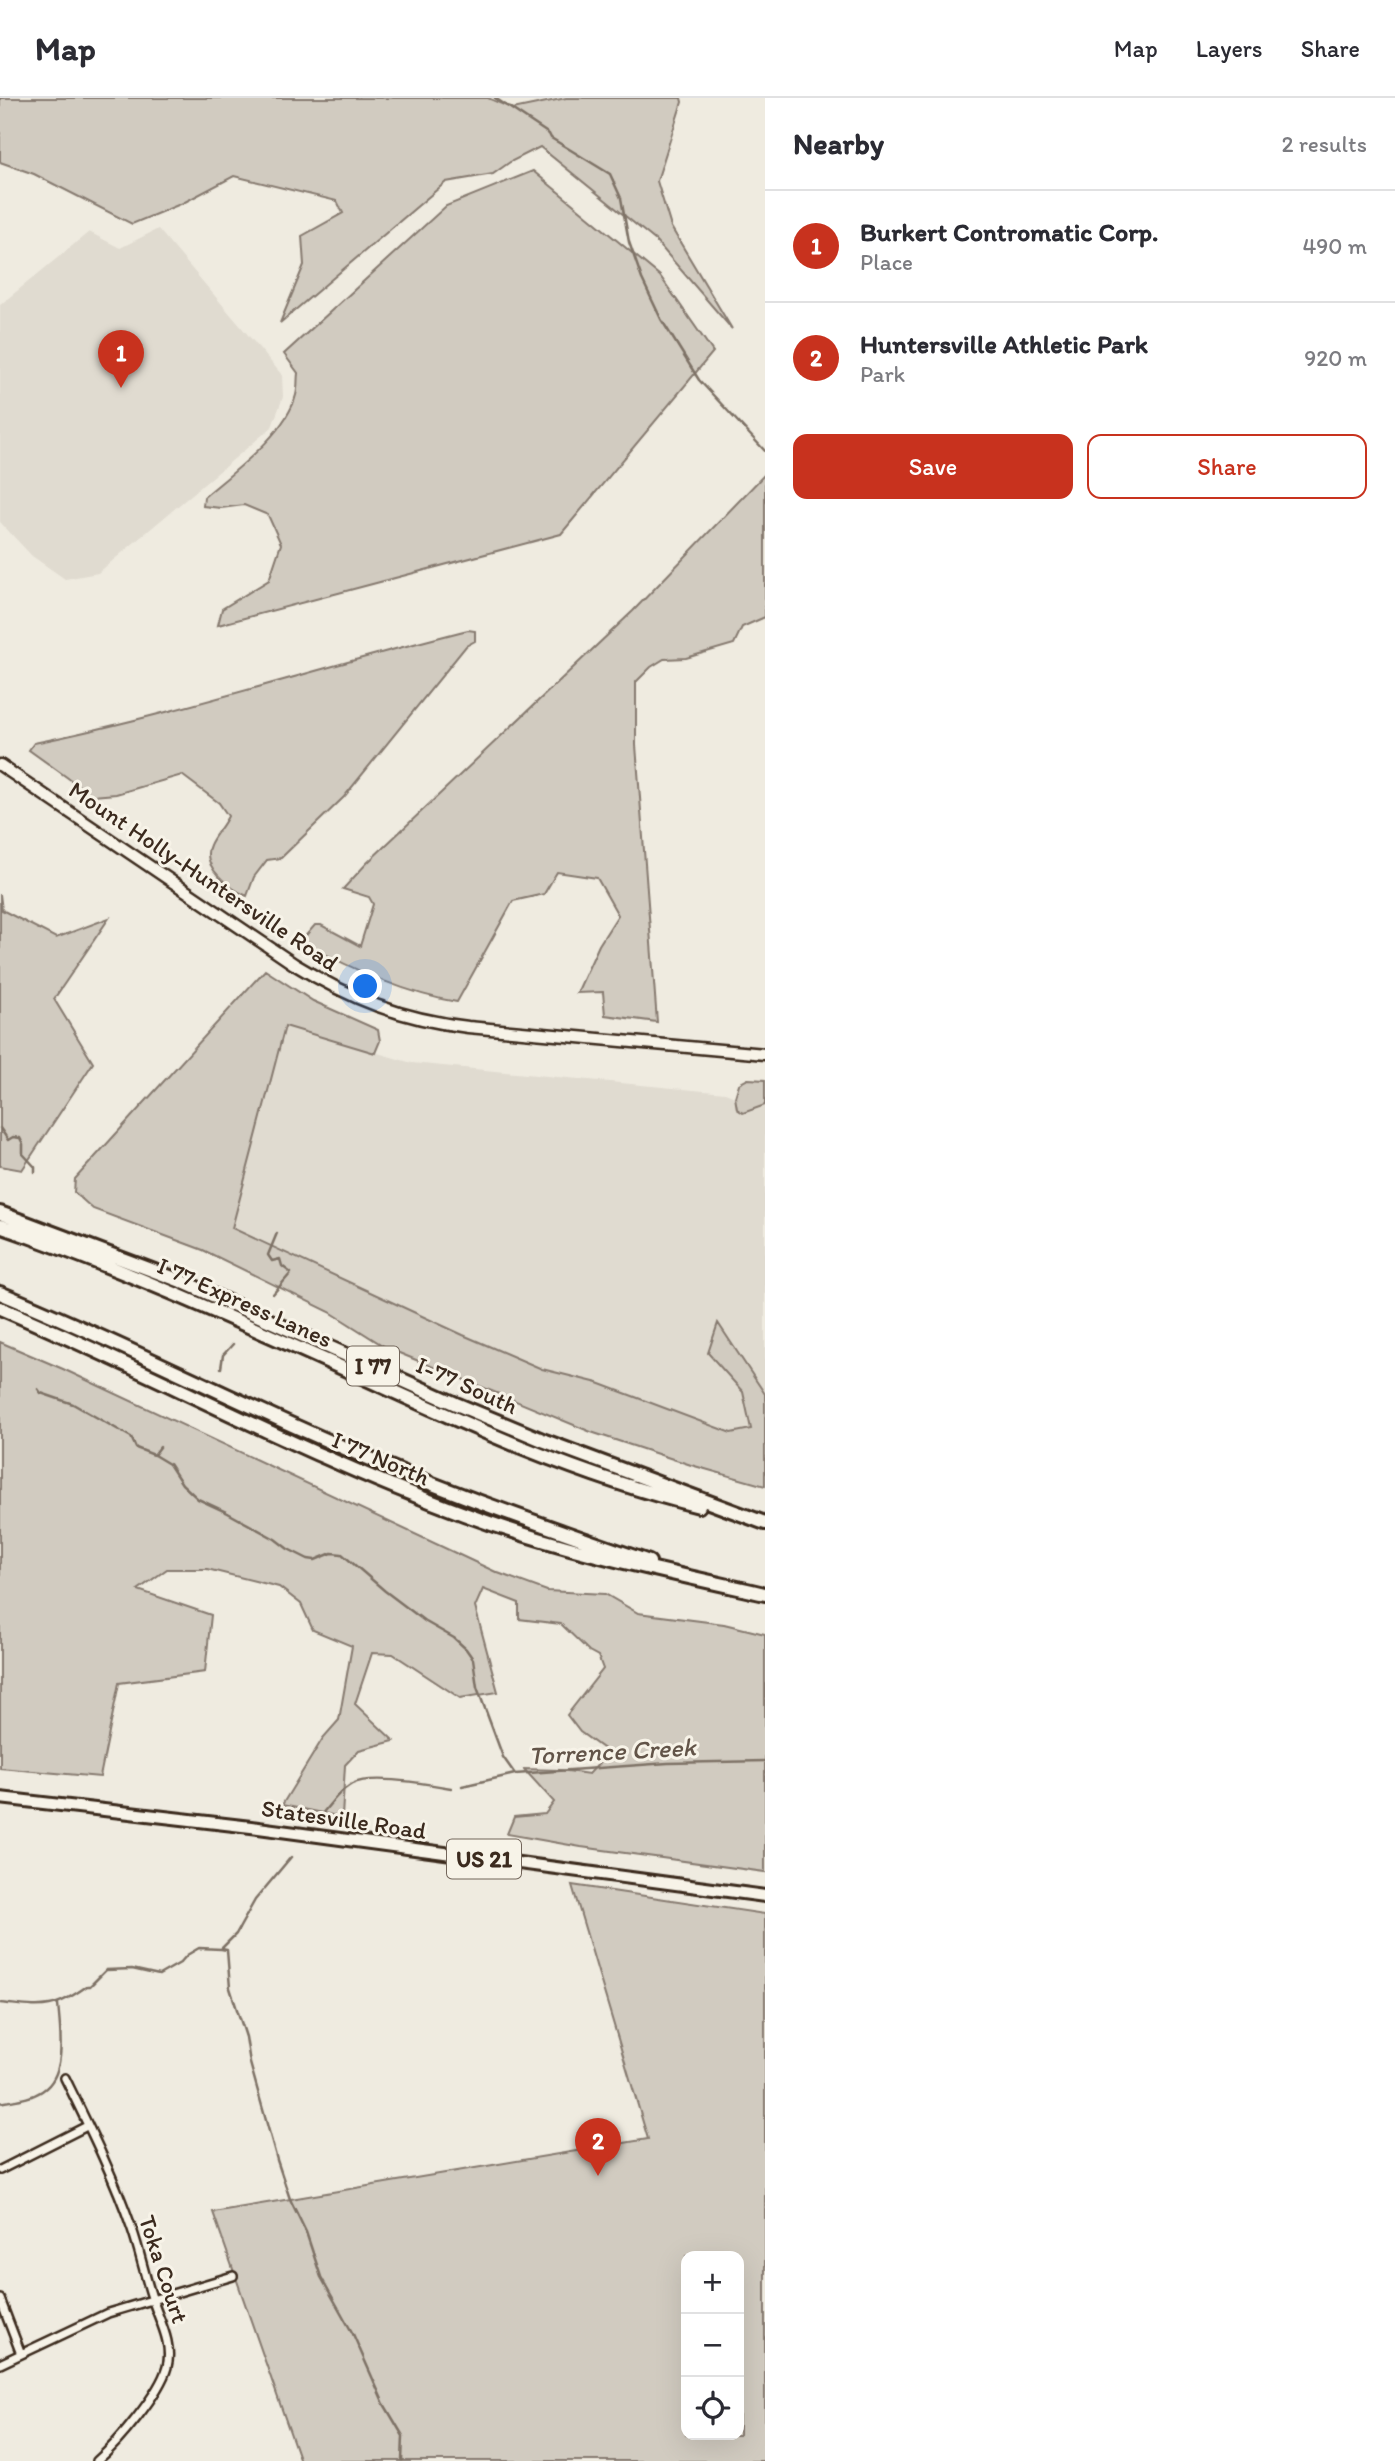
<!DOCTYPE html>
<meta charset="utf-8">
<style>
:root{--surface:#fff;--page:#f7f7f7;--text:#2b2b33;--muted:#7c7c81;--line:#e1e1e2;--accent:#c8321e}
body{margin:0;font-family:Itim,sans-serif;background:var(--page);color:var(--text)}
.controls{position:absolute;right:21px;bottom:21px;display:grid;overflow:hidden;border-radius:14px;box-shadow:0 7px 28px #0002}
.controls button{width:63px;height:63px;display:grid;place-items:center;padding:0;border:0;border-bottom:2px solid var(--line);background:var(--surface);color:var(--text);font:35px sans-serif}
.you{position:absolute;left:366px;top:889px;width:24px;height:24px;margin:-18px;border:5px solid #fff;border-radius:50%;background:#1a73e8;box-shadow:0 0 0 10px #1a73e833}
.badge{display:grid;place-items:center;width:46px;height:46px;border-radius:50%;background:var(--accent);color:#fff;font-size:23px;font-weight:700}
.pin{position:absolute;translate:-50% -58px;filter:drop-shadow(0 2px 4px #0008)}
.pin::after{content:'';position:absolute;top:37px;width:24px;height:21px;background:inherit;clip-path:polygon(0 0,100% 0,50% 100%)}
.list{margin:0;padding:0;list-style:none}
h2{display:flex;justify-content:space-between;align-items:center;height:91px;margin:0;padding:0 28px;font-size:30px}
h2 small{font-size:23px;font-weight:400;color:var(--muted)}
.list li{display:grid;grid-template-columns:46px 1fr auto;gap:21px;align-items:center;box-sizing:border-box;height:112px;padding:0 28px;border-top:2px solid var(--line)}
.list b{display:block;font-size:26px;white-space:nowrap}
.list p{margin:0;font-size:23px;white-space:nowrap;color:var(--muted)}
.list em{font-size:23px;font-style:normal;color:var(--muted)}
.actions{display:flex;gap:14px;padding:21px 28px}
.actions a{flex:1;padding:16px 0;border:2px solid var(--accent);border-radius:14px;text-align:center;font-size:24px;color:var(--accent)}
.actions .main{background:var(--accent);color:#fff}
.icon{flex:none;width:38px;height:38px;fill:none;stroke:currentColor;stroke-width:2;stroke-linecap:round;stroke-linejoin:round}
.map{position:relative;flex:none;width:765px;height:2363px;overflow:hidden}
header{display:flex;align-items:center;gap:42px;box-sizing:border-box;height:98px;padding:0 35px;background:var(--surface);border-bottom:2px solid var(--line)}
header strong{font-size:33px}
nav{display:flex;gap:38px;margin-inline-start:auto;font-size:24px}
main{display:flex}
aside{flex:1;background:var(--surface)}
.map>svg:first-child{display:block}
</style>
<header>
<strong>Map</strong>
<nav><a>Map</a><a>Layers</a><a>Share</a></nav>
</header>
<main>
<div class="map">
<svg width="765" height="2363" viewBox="0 0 765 2363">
<rect width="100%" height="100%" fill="#efebe0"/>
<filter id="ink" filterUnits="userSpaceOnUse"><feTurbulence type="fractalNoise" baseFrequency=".0143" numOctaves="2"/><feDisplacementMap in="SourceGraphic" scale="14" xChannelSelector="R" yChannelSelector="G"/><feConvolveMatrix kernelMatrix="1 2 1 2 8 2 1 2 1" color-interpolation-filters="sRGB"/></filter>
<g filter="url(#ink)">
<path fill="#e0dbd0" d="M158 131 282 277 283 299 272 329 98 475 65 481 32 458 0 424V207L89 134 120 150Z
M285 928 412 965 725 995 735 999 737 1011 743 1015 765 1007V1296L718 1226 708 1255 743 1294 752 1331 731 1335 598 1285 542 1271 463 1237 232 1130Z"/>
<path fill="#d1cbc0" stroke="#867a6f" stroke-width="2" fill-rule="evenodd" d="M0 0H488L513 11 566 0H681L682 4 657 83 671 129 732 231 656 143 540 49 510 64 493 76 446 84 280 225 304 167 302 138 343 115 337 103 234 78 183 105 132 126 34 76 0 64Z
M533 73 660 178 713 254 561 436 218 527 222 511 269 482 281 446 268 417 244 407 221 410 203 408 204 399C233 374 286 336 296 297 298 290 297 282 298 275L284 256 446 108Z
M765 376V519L742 529 734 546 686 560 664 561 651 569 636 584V647L657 924 605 917 603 894 577 895 599 847 618 817 597 780 557 774 544 796 513 803 457 904C402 895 349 870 301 843L315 827H321L360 848 373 806 369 799 343 791 367 765 633 513Z
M468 532 475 533V543L466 548 344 699 281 760 267 762 254 779 247 798C230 791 200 768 210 747 214 737 223 729 228 718L219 705 182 677 116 696 93 698 29 652 34 645C181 615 323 568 468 532Z
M0 796 2 812 56 840 109 820 54 901 93 965 22 1072 0 1068Z
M265 872 313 903 378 932 380 943 375 955 285 928 232 1130 463 1237 542 1271 598 1285 731 1335 751 1331 743 1294 708 1255 718 1225 765 1296V1388L691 1367 591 1334 387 1250 330 1214 203 1152 93 1111 74 1094 75 1081Z
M748 981 765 982V1007L743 1015 737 1011 735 999 739 986Z
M0 1244 63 1271 498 1475 547 1493 605 1496 638 1515 724 1526 765 1536V1774L581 1749 507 1736 514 1719 545 1716 554 1704 524 1671 560 1672 589 1676 609 1655 580 1634 567 1617 603 1571 598 1558 589 1553 561 1526 519 1521V1505L483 1491 475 1509 498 1594 460 1600 393 1556 372 1555 355 1606 394 1643 359 1652 345 1667 342 1719 282 1707 323 1640 339 1622 352 1548 313 1532 301 1506 279 1489 207 1471H167L138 1492 211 1517 205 1574 119 1585 100 1679 0 1670Z
M572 1787 765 1816V2363H300L213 2114 648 2041ZM686 2158H739V2337H686Z"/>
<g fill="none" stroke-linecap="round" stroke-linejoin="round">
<path stroke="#7e7266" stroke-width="2.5" d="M495 0 549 36 551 40 610 76 621 100 629 144 642 181 661 221 699 282 765 353
M0 1030 8 1042 13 1039 20 1040 23 1046V1056L35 1069V1074
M273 1196 291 1175 282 1168 280 1161 272 1163 268 1157 277 1135
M221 1270 223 1257 233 1246
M38 1291 41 1295 73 1306 131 1339 136 1350 154 1357 169 1366 182 1386 198 1401 226 1414 275 1441 288 1451 308 1461 315 1462 332 1455 342 1456 385 1493 426 1524 454 1540 466 1551 473 1561 477 1589 503 1659 515 1676
M154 1357 160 1349
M462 1688 515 1676 668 1665 765 1663
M317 1722C327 1710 338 1694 352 1686 371 1676 429 1686 451 1690
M221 1851 227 1852 230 1890 246 1939 250 1965 277 2062 290 2101 306 2134 321 2179 353 2236 384 2306 403 2338 402 2363
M0 1905C41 1909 51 1914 87 1888H90L106 1872 132 1871 159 1877 180 1865 187 1857 199 1850 221 1851 236 1836 255 1802 291 1759
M0 2005C14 2002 30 2001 42 1993 68 1977 60 1931 58 1906"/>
<g stroke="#3b2a1e" stroke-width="12">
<path id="street" d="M65 1980C89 2029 114 2079 132 2131 140 2154 145 2179 153 2203 160 2224 173 2246 167 2269 160 2295 118 2345 97 2363
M0 2072 87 2028
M0 2201 21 2256
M0 2266 108 2215 233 2178"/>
</g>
<g stroke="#3b2a1e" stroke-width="15">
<path id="secondary" d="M0 667 294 866C351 901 401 921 468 929L765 956"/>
</g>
<g stroke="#3b2a1e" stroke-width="16">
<path id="primary" d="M0 1700 251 1729 765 1798"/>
</g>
<g stroke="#3b2a1e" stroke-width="18">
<path id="highway" d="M0 1115 181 1183 456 1306 545 1343 765 1425
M0 1128C122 1170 240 1224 358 1277 469 1328 580 1379 699 1408
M0 1195C115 1242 226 1299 340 1348 441 1392 545 1428 649 1464
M0 1210C156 1276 305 1358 464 1416 563 1453 662 1473 765 1496"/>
</g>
<use href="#street" stroke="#f7f3e8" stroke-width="7"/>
<use href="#secondary" stroke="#f7f3e8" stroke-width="10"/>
<use href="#primary" stroke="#f7f3e8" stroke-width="10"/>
<use href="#highway" stroke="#f7f3e8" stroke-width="12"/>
</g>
</g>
<g text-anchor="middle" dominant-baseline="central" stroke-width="6" stroke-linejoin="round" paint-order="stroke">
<g fill="#f7f3e8" stroke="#73665b" stroke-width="2">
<rect x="347" y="1248.5" width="52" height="39" rx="5"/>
<rect x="447" y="1741.5" width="74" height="39" rx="5"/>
</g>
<g font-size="23" font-weight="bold" fill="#3b2a1e">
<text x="373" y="1268">I 77</text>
<text x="484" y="1761">US 21</text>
</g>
<g font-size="24" fill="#3b2a1e" stroke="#f7f3e8">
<text transform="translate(204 778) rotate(34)">Mount Holly-Huntersville Road</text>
<text transform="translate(245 1204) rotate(24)">I 77 Express Lanes</text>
<text transform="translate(467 1287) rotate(24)">I-77 South</text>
<text transform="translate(381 1360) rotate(23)">I 77 North</text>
<text transform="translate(344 1721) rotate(8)">Statesville Road</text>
<text transform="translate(164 2171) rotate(72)">Toka Court</text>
</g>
<g font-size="26" font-style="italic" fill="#625448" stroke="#f7f3e8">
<text transform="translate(612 1653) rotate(-3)">Torrence Creek</text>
</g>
</g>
</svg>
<div class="controls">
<button>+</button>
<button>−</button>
<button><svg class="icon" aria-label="locate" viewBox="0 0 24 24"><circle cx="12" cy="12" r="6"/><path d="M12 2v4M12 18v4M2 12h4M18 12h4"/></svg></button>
</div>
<div class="you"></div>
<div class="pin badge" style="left:121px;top:290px">1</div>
<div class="pin badge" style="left:598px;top:2078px">2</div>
</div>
<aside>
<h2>Nearby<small>2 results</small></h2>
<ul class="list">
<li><span class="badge">1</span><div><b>Burkert Contromatic Corp.</b><p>Place</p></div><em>490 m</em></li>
<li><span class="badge">2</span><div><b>Huntersville Athletic Park</b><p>Park</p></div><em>920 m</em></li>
</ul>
<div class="actions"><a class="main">Save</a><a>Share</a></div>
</aside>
</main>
